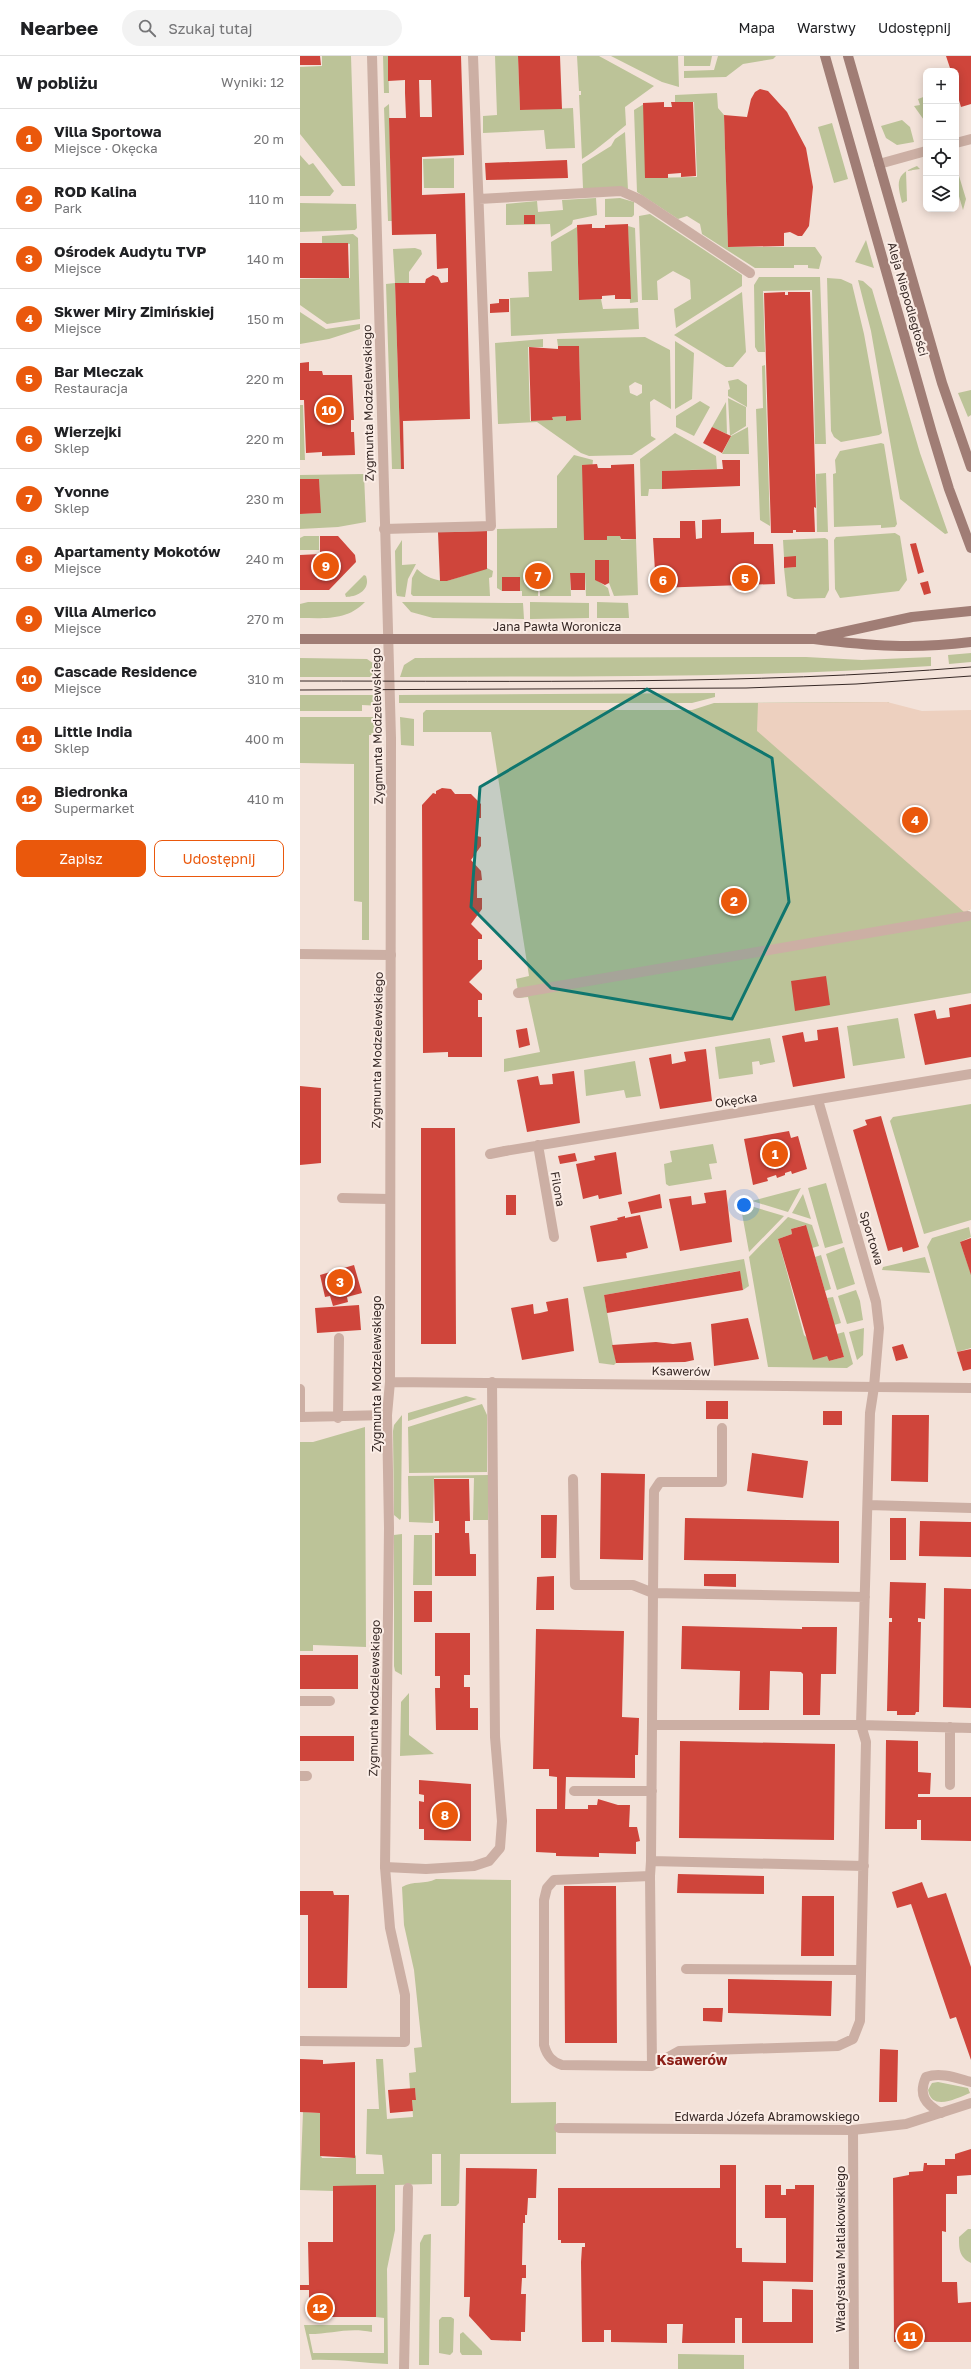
<!DOCTYPE html>
<html lang="pl">
<meta charset="utf-8">
<style>
:root{--surface:#fff;--page:#f2f2f2;--text:#202124;--muted:#757577;--line:#e0e0e0;--accent:#ea580c}
body{margin:0;font-family:"Golos Text",sans-serif;background:var(--page);color:var(--text)}
.controls{position:absolute;right:12px;top:12px;display:grid;overflow:hidden;border-radius:8px;box-shadow:0 2px 10px #0003}
.controls button{width:36px;height:36px;display:grid;place-items:center;padding:0;border:0;border-bottom:1px solid var(--line);background:var(--surface);color:var(--text);font:20px sans-serif}
.you{position:absolute;left:444px;top:1149px;width:14px;height:14px;margin:-10px;border:3px solid #fff;border-radius:50%;background:#1a73e8;box-shadow:0 0 0 6px #1a73e833}
.badge{display:grid;place-items:center;width:26px;height:26px;border-radius:50%;background:var(--accent);color:#fff;font-size:13px;font-weight:700}
.pin{position:absolute;translate:-50% -50%;border:2px solid #fff;box-shadow:0 1px 4px #0006}
.list{margin:0;padding:0;list-style:none}
h2{display:flex;justify-content:space-between;align-items:center;height:52px;margin:0;padding:0 16px;font-size:17px}
h2 small{font-size:13px;font-weight:400;color:var(--muted)}
.list li{display:grid;grid-template-columns:26px 1fr auto;gap:12px;align-items:center;box-sizing:border-box;height:60px;padding:0 16px;border-top:1px solid var(--line)}
.list b{display:block;font-size:15px;white-space:nowrap}
.list p{margin:0;font-size:13px;white-space:nowrap;color:var(--muted)}
.list em{font-size:13px;font-style:normal;color:var(--muted)}
.actions{display:flex;gap:8px;padding:12px 16px}
.actions a{flex:1;padding:9px 0;border:1px solid var(--accent);border-radius:8px;text-align:center;font-size:14px;color:var(--accent)}
.actions .main{background:var(--accent);color:#fff}
.icon{flex:none;width:22px;height:22px;fill:none;stroke:currentColor;stroke-width:2;stroke-linecap:round;stroke-linejoin:round}
.map{position:relative;flex:none;width:671px;height:2313px;overflow:hidden}
header{display:flex;align-items:center;gap:24px;box-sizing:border-box;height:56px;padding:0 20px;background:var(--surface);border-bottom:1px solid var(--line)}
header strong{font-size:19px}
nav{display:flex;gap:22px;margin-inline-start:auto;font-size:14px}
.search{width:280px;height:36px;background:var(--page);display:flex;align-items:center;gap:10px;box-sizing:border-box;padding:0 14px;border-radius:22px;color:var(--muted);font-size:15px}
main{display:flex}
aside{flex:1;background:var(--surface)}
.map>svg:first-child{display:block}
</style>
<header>
<strong>Nearbee</strong>
<div class="search"><svg class="icon" aria-label="search" viewBox="0 0 24 24"><circle cx="10" cy="10" r="6"/><path d="M15 15l6 6"/></svg>Szukaj tutaj</div>
<nav><a>Mapa</a><a>Warstwy</a><a>Udostępnij</a></nav>
</header>
<main>
<aside>
<h2>W pobliżu<small>Wyniki: 12</small></h2>
<ul class="list">
<li><span class="badge">1</span><div><b>Villa Sportowa</b><p>Miejsce · Okęcka</p></div><em>20 m</em></li>
<li><span class="badge">2</span><div><b>ROD Kalina</b><p>Park</p></div><em>110 m</em></li>
<li><span class="badge">3</span><div><b>Ośrodek Audytu TVP</b><p>Miejsce</p></div><em>140 m</em></li>
<li><span class="badge">4</span><div><b>Skwer Miry Zimińskiej</b><p>Miejsce</p></div><em>150 m</em></li>
<li><span class="badge">5</span><div><b>Bar Mleczak</b><p>Restauracja</p></div><em>220 m</em></li>
<li><span class="badge">6</span><div><b>Wierzejki</b><p>Sklep</p></div><em>220 m</em></li>
<li><span class="badge">7</span><div><b>Yvonne</b><p>Sklep</p></div><em>230 m</em></li>
<li><span class="badge">8</span><div><b>Apartamenty Mokotów</b><p>Miejsce</p></div><em>240 m</em></li>
<li><span class="badge">9</span><div><b>Villa Almerico</b><p>Miejsce</p></div><em>270 m</em></li>
<li><span class="badge">10</span><div><b>Cascade Residence</b><p>Miejsce</p></div><em>310 m</em></li>
<li><span class="badge">11</span><div><b>Little India</b><p>Sklep</p></div><em>400 m</em></li>
<li><span class="badge">12</span><div><b>Biedronka</b><p>Supermarket</p></div><em>410 m</em></li>
</ul>
<div class="actions"><a class="main">Zapisz</a><a>Udostępnij</a></div>
</aside>
<div class="map">
<svg width="671" height="2313" viewBox="0 0 671 2313">
<rect width="100%" height="100%" fill="#f3e2d9"/>
<path fill="#bcc398" fill-rule="evenodd" d="M22 0H51L55 130H42L0 78V11L22 10Z
M83 0H88L89 37H84Z
M195 0H218L220 54 273 52 275 92 246 93 244 74 183 77V60L197 59Z
M277 0H299L354 30 325 51 326 69C311 81 298 93 282 103L279 39H281V35H279Z
M311 0H378L379 31 362 26Z
M384 0H412L410 10H384Z
M418 0H476L473 3 443 8 426 21 384 22V15L414 14Z
M417 37 418 52 424 59 428 191H515L522 201 519 213 508 212V209H494V212H455L402 178 400 168 387 160 378 163 337 136 334 54 344 48 347 122 397 121 394 46 375 47V39Z
M626 40V67L614 50 620 49 618 43Z
M89 48 92 165H88L84 52Z
M602 64 610 71 614 86 597 89 586 82 581 70Z
M532 67 548 123 534 127 518 71Z
M325 76 328 134 321 132H283L282 108 311 90 315 83Z
M0 99 9 109 13 107 34 135 30 140H0Z
M154 102V132H124L123 103Z
M617 110 620 113 606 115 607 145 602 147C597 127 595 118 617 110Z
M659 120 666 143 663 154 656 130V121Z
M296 142 297 159 273 164 272 168 251 181 250 168 206 169V148L237 145 238 156 263 154 262 144Z
M320 142 334 146V159L332 161H305V143Z
M0 147 56 148 57 172 55 174 0 176Z
M350 158 442 219V230L376 272 374 253 391 243 390 224 373 215 357 225 358 244H342L339 160Z
M328 170 335 172 338 246 330 247Z
M277 171 279 244 301 243 303 253 338 252 339 273 211 280 210 242 229 241 228 216 252 215 251 186Z
M53 178 58 182 60 263 27 268 0 249V223L50 222V188L22 189V180Z
M566 184 574 212 555 206Z
M115 192 121 194 122 198 109 216V227L95 228 101 413H92L86 228 95 227 93 193Z
M459 221H520L526 388H515L512 234 463 235 465 296H458L455 291 454 229Z
M527 222 541 223 552 228 564 278 582 377 579 379 541 386 534 381 531 375Z
M558 224 563 225 572 233 620 397 648 477 645 478 600 443 571 275Z
M442 236 446 296 433 311H426L374 279Z
M0 256 26 273 60 268V273L29 283 0 288Z
M345 281 370 294 371 353 354 343 350 346 351 380 356 383 332 399 289 400 281 397 237 366 198 368 195 287 243 283V291H228L230 365 252 364V361L266 360 267 365 281 364 279 290H258L257 283ZM335 326 342 329V337L337 340 330 337 329 330Z
M375 285 394 297 392 343 375 353Z
M465 309 470 470 460 464 456 353 463 352 462 310Z
M438 323 447 329V351L428 340V334L430 333 428 325Z
M671 334V359L668 361 658 337Z
M428 342 446 351V370L430 380Z
M400 345 410 351 394 380 376 371V360Z
M426 346 427 378 412 371Z
M0 349H3L5 404H0Z
M448 371 449 398H422L431 380Z
M375 377 416 400 417 413 362 415V433H349L348 440H341L340 403Z
M581 387 584 388 597 468 595 471 581 472V469L534 471 533 418 536 417 535 404 540 395Z
M274 399 293 404 284 484H306L307 480H320L321 484 336 483 338 539 314 540 309 527V504H295V523L308 532 310 540H286L285 517H270L271 540H240V530L245 514H231V529L238 530V540H222V535H220V521H202V535L197 532V473L257 472V420Z
M526 417 528 476H517L516 418Z
M64 418 66 466 38 471 0 473V458L20 457 19 423H0V419Z
M595 477 600 480 607 524 599 535 540 542 535 533 534 484 536 481Z
M4 480H19V494H0V482Z
M525 482 528 484 529 534 525 542 494 543 487 540 484 512 496 511V501H484L483 484Z
M102 484V509L116 508 108 523 105 541 97 540 96 536 95 495Z
M187 512 193 515 192 521 189 522 190 540H113L111 538 112 522 117 513C125 521 136 525 147 525Z
M64 519 66 520C71 534 57 541 46 541L45 538Z
M8 546H65C47 565 24 562 0 562V548Z
M102 546 223 547 224 563 133 562 111 556Z
M230 546 289 547V562L230 563Z
M297 546 328 547 329 562H297Z
M671 597V606L649 608 648 599Z
M506 601 562 604 631 601V610C455 622 277 620 100 621L104 609 115 602Z
M0 602 67 603 80 612 82 621H0Z
M415 637V641L392 647H99V639Z
M0 639H82V650L62 649V655H0Z
M588 646 671 718V853L664 856 671 863V937L204 1016V1003L240 996 228 941 219 942 216 923 229 920 191 676H123V657L126 654H392L414 647Z
M0 661H82L83 679H69V884H62V846L54 845V708L0 707Z
M100 661 114 663V690L101 689Z
M598 962 605 1002 553 1010 547 970Z
M470 982 475 1006 460 1009 459 1005 452 1006 453 1018 419 1023 415 991Z
M335 1005 341 1040 326 1042 324 1034 286 1040 284 1014Z
M671 1048V1164L624 1178 590 1065 593 1061Z
M413 1088 417 1107 409 1108 412 1123 369 1130 366 1128 364 1108 372 1106 370 1095Z
M526 1127 543 1187 525 1192 508 1132Z
M501 1132 488 1156 452 1145Z
M503 1138 511 1163 492 1157Z
M444 1148 484 1160 449 1196 441 1152Z
M488 1161 512 1169 519 1190 512 1192 505 1169 491 1173 492 1178 478 1183 504 1279 527 1300 529 1305 544 1301 537 1278 544 1276 553 1308 547 1312 468 1311 449 1201Z
M669 1171 671 1181 660 1186 671 1218V1292L657 1296 627 1191 632 1182Z
M544 1191 555 1228 537 1234 526 1198Z
M521 1199 531 1233 525 1235 515 1201Z
M625 1201 630 1217 582 1214 583 1211Z
M444 1203 449 1230 443 1234 439 1215 304 1239 316 1307 314 1309 299 1307 283 1231Z
M556 1234 560 1245 563 1264 547 1268 538 1240Z
M533 1241 541 1267 534 1269 527 1242Z
M564 1272 563 1299 557 1304 549 1276Z
M166 1340 177 1343 108 1365V1357Z
M182 1348 187 1359V1416L109 1417 108 1371Z
M102 1359 101 1462 100 1464 94 1459 93 1375 94 1369Z
M65 1371 66 1591 13 1589V1595H0V1386H13Z
M188 1419V1464H173L174 1422H134L133 1467 109 1466 108 1420Z
M102 1478V1619L95 1615 94 1610V1479Z
M114 1479H132V1529H113Z
M109 1637V1679L134 1698 100 1700 101 1646Z
M136 1823 211 1824V2047L256 2046V2098H160L159 2147 156 2150H141V2098H132V2128L95 2129V2174L87 2213 88 2308C62 2307 38 2303 12 2304L4 2269H72V2276C48 2271 32 2278 9 2278L13 2297H84V2262L76 2261V2130H34L33 2135 0 2134 3 2056 20 2057V2098L22 2102H53L56 2099V2118H84L82 2099 66 2098 67 2053H79L76 2003H83L87 2063 113 2061 112 2044H116L115 2033H110L109 2017 116 2016 114 1992 122 1991 114 1914 104 1869 102 1831C113 1824 125 1829 136 1823Z
M638 2026 668 2032 670 2037C657 2042 632 2056 628 2034L632 2027Z
M668 2173H671V2207C659 2201 659 2193 659 2181Z
M131 2178 129 2309H119L120 2187 124 2179Z
M142 2261H151L154 2263 153 2296 150 2299 139 2297V2264Z
M163 2276 182 2295V2299H162L160 2296V2278Z
M378 2298 444 2299V2313H378Z"/>
<path fill="#edd0bf" d="M587 646 622 655 671 654V853L664 856 457 675 458 647Z"/>
<path fill="#cf453b" fill-rule="evenodd" d="M0 0H20L21 9H0Z
M88 0H161L164 99 122 101V139L165 137 170 363 103 365 104 413H101L95 227H125L126 223 133 219 138 221 141 227 148 226V212L137 213 136 178 92 179 89 62H106L105 37V24L88 25ZM119 24H131L132 61H120Z
M218 0H260L262 53 220 54Z
M646 0H671V48L661 51 656 34V15H651Z
M460 33 468 35 487 56 506 92 513 131 509 170 502 180H498L490 176 484 177V190L428 191 424 59 447 61 451 43 455 36Z
M364 46V51H372L371 46H393L396 120 381 121V117L368 118V122H345L343 47Z
M267 104 268 122 186 124 185 107Z
M224 159H235V168H224Z
M292 168V172H305V169L328 168 331 243H315V239L302 240V243L279 244 277 169Z
M0 187H48L49 222H0Z
M485 236V239H488V236H510L516 452 514 451 515 476H496V474H493V477H471L464 237Z
M199 243H209V256L190 257V248L199 247Z
M258 290H279L281 364 266 365V360L252 361 253 364 231 365 229 291 258 293Z
M9 306V315H22L23 319H52L54 364H51V376H54L55 399 22 400V396L6 397 4 344H0V307Z
M412 371 431 380 422 397 403 387Z
M422 404H440V430L362 433V415L423 413Z
M297 408 298 412H311V409L334 408 336 483H321L320 480H307V484H284L282 409Z
M0 423H19L21 457 0 458Z
M421 463V477L454 476V488H473L475 528 356 532 353 482H380V465H395L396 483 402 482V464Z
M187 475V513L147 525H140L138 476Z
M20 480H38L55 499 56 506 29 534H0V499L20 498Z
M616 487 624 516 618 518 610 488Z
M496 500V511L484 512V501Z
M295 504H309V527L305 529 295 524Z
M231 514H245V530H231Z
M270 517H285V534H271Z
M202 521H220V535H202Z
M628 525 631 537 624 539 620 527Z
M142 732 151 733 155 738H171L181 748V762H177V780L181 781V790L171 804 181 815 182 824 177 825V842H182V853L171 868 182 879V883H178V904H182V913L169 926 182 938V944H178V961H182V1001H148V996L123 997 122 749 133 737 136 738V735Z
M526 920 530 949 495 955 491 925Z
M671 948V1001L625 1009 614 958 635 954 637 963 643 962 650 961 649 952Z
M538 971 545 1022 493 1031 482 980 503 976 505 986 518 984 517 974Z
M227 972 230 989 219 992 216 974Z
M406 993 412 1045 360 1053 349 1002 371 998 372 1008 386 1005 384 996Z
M274 1015 280 1067 227 1076 217 1024 238 1020 240 1029 253 1028 252 1018Z
M0 1030 21 1032V1107L0 1109Z
M581 1060 619 1191 603 1196 602 1191 588 1195 553 1074 567 1069 565 1064Z
M121 1072H155L156 1288H121Z
M489 1075 491 1082 498 1080 507 1113 492 1118 491 1115 485 1117V1119L477 1122 476 1119 467 1122 468 1125 453 1129 444 1083Z
M316 1096 322 1138 299 1143 298 1139 283 1143 276 1108 295 1104 294 1100Z
M275 1097 277 1105 260 1108 258 1100Z
M426 1134 432 1186 380 1195 369 1143 391 1140 392 1149 406 1147 404 1137Z
M360 1138 362 1152 331 1158 328 1146Z
M206 1139H216V1159H206Z
M340 1159 348 1192 326 1197 327 1202 297 1206 290 1170 318 1164 317 1162 325 1160V1162Z
M506 1169 544 1301 529 1305 527 1300 513 1304 478 1183 492 1178 491 1173Z
M671 1182V1219L660 1186Z
M54 1209 62 1237 47 1241 48 1246 33 1250 30 1240 25 1241 20 1219Z
M440 1215 443 1234 307 1257 304 1239Z
M268 1242 274 1295 222 1304 211 1252 233 1248 234 1258 240 1257 248 1255 246 1246Z
M59 1249 61 1274 17 1277 15 1252Z
M448 1262 459 1303 414 1310 411 1268Z
M356 1286 373 1288 391 1286 394 1304 385 1306 316 1307 312 1289Z
M603 1288 608 1302 596 1305 592 1291Z
M671 1293V1313L663 1315 657 1296Z
M406 1345H428V1363H406Z
M523 1355H542V1369H523Z
M592 1359H629L628 1426 591 1425Z
M452 1397 508 1405 503 1442 447 1435Z
M301 1417 345 1418 343 1504 300 1503Z
M134 1423H169L170 1465H165V1477H169L170 1498H176V1520H135V1477H139V1465H135Z
M241 1459H257L256 1502H241Z
M385 1462 539 1465V1507L384 1504Z
M590 1462H606V1504H590Z
M620 1465 671 1466V1501L619 1500Z
M404 1518H436V1531L404 1530Z
M254 1520V1554H236L237 1521Z
M590 1526 626 1527 625 1563 618 1562V1566H621L619 1656H616L615 1659H597V1655H587L589 1566H592V1562H589Z
M644 1532 671 1533V1652L643 1651Z
M114 1535H132V1566H114Z
M382 1570 502 1573V1571H537L536 1618H521L520 1659H503V1618L501 1616 470 1615 469 1654H439L440 1615 381 1613Z
M236 1573 324 1575 322 1661 339 1662 338 1699H335V1722L266 1721 265 1753H288V1749H297L298 1743 318 1749H330L329 1771H337L340 1785 336 1786V1798L299 1797V1801L256 1800V1797L236 1796V1753H257V1721L249 1720V1713H233Z
M135 1577H170V1619H164V1631H170V1652H178V1674H136L135 1632H140V1620H135Z
M0 1599H58V1633H0Z
M0 1680H54V1705H0Z
M586 1684 618 1685V1716L631 1717 630 1738H618V1741H671V1785L621 1784V1764H617V1773H585Z
M380 1685 535 1688 534 1784 379 1782Z
M119 1724 171 1728V1785L124 1784V1773H119V1745L124 1746V1739L119 1738Z
M378 1818 464 1820V1838L377 1837Z
M622 1826 628 1842 646 1837 671 1911V2004L656 1961 650 1963 611 1848 597 1852 592 1836Z
M264 1830H316L317 1987H265Z
M0 1835H33L34 1839H49L47 1932H8V1859H0Z
M502 1840H534V1900H501Z
M428 1923 532 1925 531 1960 428 1957Z
M403 1952H423L422 1966 403 1965Z
M580 1993 598 1994 597 2046H579Z
M0 2003 23 2004V2008L55 2006V2102L20 2100V2057L0 2056Z
M115 2032 116 2044H112L113 2055 90 2057 88 2034Z
M671 2093V2119L657 2120V2138H646V2176L642 2175V2226H657L658 2247 671 2246V2286H594L593 2122 609 2119V2116L623 2115 624 2107H627V2109H645V2103H655V2098Z
M420 2109H436V2192H442V2206L486 2207V2162H465V2129H481V2139H486V2133H495V2129H514L513 2226 463 2225V2266H492V2233L513 2234V2287H442V2262H435V2287H382L383 2268H367V2287L311 2286V2274H304V2286H282L281 2206 282 2191H285V2187H261V2184H258V2132H420Z
M166 2112 237 2113 236 2142H228L227 2159H225V2167H223L222 2209H226V2222H222L221 2238H226L225 2276H221V2285L191 2284 169 2260 170 2241H164Z
M76 2129V2261H9V2234H0V2229H9L8 2186H33V2130Z"/>
<g fill="none" stroke-linecap="round" stroke-linejoin="round">
<path stroke="#ccafa4" stroke-width="10" d="M179 143 321 135 339 143 450 217
M84 473 191 470 173 0
M0 898 91 899
M190 1098 205 1095
M42 1142 89 1143
M0 1333V1361
M1 1361 87 1359
M38 1362 39 1282
M273 1423 275 1529H333L353 1537 354 1435 360 1426H422V1372
M568 1449 671 1452
M565 1541 353 1537 352 1669H561L671 1672
M0 1645H30
M352 1669 351 1805 564 1810
M0 1720H7
M650 1729V1671
M274 1735H352
M351 1805 350 1820 254 1824 247 1832 244 1844V1989C247 2000 252 2006 262 2009L352 2010 379 1995 538 1990 553 1983 560 1965 566 1686 561 1669 570 1357 574 1331
M85 1811 126 1813 174 1810 189 1805 200 1792 202 1765 195 1681 192 1326
M350 1820 352 2010
M386 1913 561 1914
M641 2057C625 2048 618 2039 626 2021 641 2016 656 2022 671 2026"/>
<path stroke="#ccafa4" stroke-width="10" d="M656 87 671 83
M579 108 626 95
M218 937 668 860
M518 1044 576 1246 579 1272 574 1331
M238 1089 254 1181
M205 1095 671 1018
M90 1326 671 1332
M0 1985 105 1986V1939L90 1872 85 1811 89 1472 87 1359 90 1326 91 682 72 0
M259 2072 553 2074 606 2068 671 2047
M553 2074 554 2313
M104 2313 108 2132"/>
<path stroke="#a07d75" stroke-width="10" d="M525 0 632 377 649 433 671 492
M548 0 642 327 671 411
M520 581 612 561 671 555
M0 583H514C571 590 614 593 671 586"/>
<path stroke="#372926" stroke-width="1" d="M0 625C224 625 448 629 671 611
M0 634 446 632 556 628 671 620"/>
</g>
<path fill="#0f766e" fill-opacity="0.2" stroke="#0f766e" stroke-width="3" stroke-linejoin="round" d="M347 633 472 702 489 846 432 963 251 932 171 851 180 731Z"/>
<g text-anchor="middle" dominant-baseline="central" stroke-width="4" stroke-linejoin="round" paint-order="stroke">
<g font-size="12" fill="#372926" stroke="#fbede6">
<text transform="translate(608 243) rotate(74)">Aleja Niepodległości</text>
<text transform="translate(68 347) rotate(-91)">Zygmunta Modzelewskiego</text>
<text x="257" y="570">Jana Pawła Woronicza</text>
<text transform="translate(77 670) rotate(-91)">Zygmunta Modzelewskiego</text>
<text transform="translate(77 994) rotate(-89)">Zygmunta Modzelewskiego</text>
<text transform="translate(436 1044) rotate(-9)">Okęcka</text>
<text transform="translate(258 1133) rotate(80)">Filona</text>
<text transform="translate(572 1182) rotate(73)">Sportowa</text>
<text transform="translate(381 1315) rotate(1)">Ksawerów</text>
<text transform="translate(76 1318) rotate(-90)">Zygmunta Modzelewskiego</text>
<text transform="translate(74 1642) rotate(-89)">Zygmunta Modzelewskiego</text>
<text x="467" y="2060">Edwarda Józefa Abramowskiego</text>
<text transform="translate(540 2193) rotate(-90)">Władysława Matlakowskiego</text>
</g>
<g font-size="14" font-weight="bold" fill="#8c2019" stroke="#fbede6">
<text x="392" y="2003">Ksawerów</text>
</g>
</g>
</svg>
<div class="controls">
<button>+</button>
<button>−</button>
<button><svg class="icon" aria-label="locate" viewBox="0 0 24 24"><circle cx="12" cy="12" r="6"/><path d="M12 2v4M12 18v4M2 12h4M18 12h4"/></svg></button>
<button><svg class="icon" aria-label="layers" viewBox="0 0 24 24"><path d="M12 4l9 5-9 5-9-5zM3 14l9 5 9-5"/></svg></button>
</div>
<div class="you"></div>
<div class="pin badge" style="left:475px;top:1098px">1</div>
<div class="pin badge" style="left:434px;top:845px">2</div>
<div class="pin badge" style="left:40px;top:1226px">3</div>
<div class="pin badge" style="left:615px;top:764px">4</div>
<div class="pin badge" style="left:445px;top:522px">5</div>
<div class="pin badge" style="left:363px;top:524px">6</div>
<div class="pin badge" style="left:238px;top:520px">7</div>
<div class="pin badge" style="left:145px;top:1759px">8</div>
<div class="pin badge" style="left:26px;top:510px">9</div>
<div class="pin badge" style="left:29px;top:354px">10</div>
<div class="pin badge" style="left:610px;top:2280px">11</div>
<div class="pin badge" style="left:20px;top:2252px">12</div>
</div>
</main>
